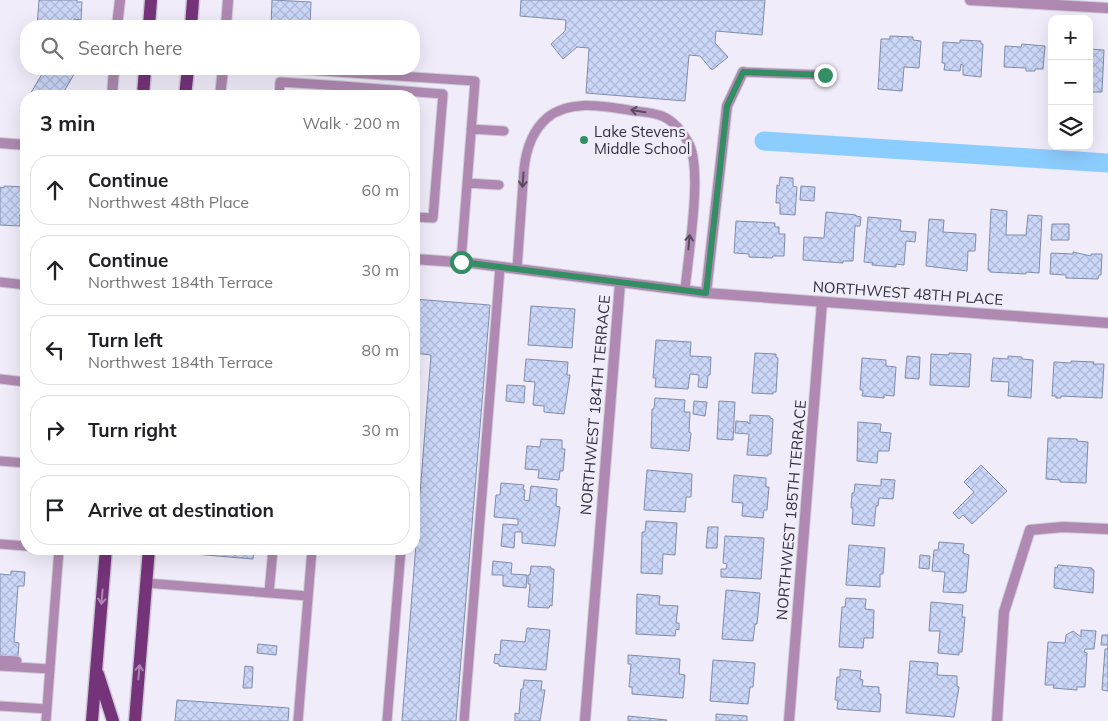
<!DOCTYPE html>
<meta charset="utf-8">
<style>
:root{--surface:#fff;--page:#f2f2f2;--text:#202124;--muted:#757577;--line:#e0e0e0}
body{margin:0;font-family:Mulish,sans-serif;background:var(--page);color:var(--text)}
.controls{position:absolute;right:15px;top:15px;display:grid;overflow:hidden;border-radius:10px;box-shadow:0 5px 20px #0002}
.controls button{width:45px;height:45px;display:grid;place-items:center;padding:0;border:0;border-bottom:1px solid var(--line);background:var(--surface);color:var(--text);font:25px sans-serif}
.stop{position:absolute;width:15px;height:15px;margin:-11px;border:4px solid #348e64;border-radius:50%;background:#fff}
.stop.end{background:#348e64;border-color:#fff;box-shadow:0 1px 5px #0008}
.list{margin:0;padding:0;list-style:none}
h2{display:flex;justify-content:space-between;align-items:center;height:65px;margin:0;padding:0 20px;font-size:21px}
h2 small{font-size:16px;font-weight:400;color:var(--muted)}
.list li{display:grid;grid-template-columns:32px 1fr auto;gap:15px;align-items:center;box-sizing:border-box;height:70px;margin:0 10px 10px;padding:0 10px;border:1px solid var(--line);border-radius:20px}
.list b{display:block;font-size:19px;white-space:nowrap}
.list p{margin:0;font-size:16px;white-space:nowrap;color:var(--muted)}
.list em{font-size:16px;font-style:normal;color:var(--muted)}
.icon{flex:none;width:28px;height:28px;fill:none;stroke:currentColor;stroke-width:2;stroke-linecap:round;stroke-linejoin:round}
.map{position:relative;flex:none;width:1108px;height:721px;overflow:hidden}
.search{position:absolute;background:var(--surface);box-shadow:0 5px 20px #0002;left:20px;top:20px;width:400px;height:55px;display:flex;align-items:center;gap:12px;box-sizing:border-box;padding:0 18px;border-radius:20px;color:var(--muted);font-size:19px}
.panel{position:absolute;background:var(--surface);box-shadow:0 5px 20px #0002;left:20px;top:90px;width:400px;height:465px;border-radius:20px}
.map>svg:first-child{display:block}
</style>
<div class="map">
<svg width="1108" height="721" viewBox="0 0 1108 721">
<defs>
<pattern id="building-cross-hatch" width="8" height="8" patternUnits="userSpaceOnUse" patternTransform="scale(1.25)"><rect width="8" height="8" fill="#cbd7f8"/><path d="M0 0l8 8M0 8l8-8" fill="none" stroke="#afb9d6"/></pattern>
</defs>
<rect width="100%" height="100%" fill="#f0ecfa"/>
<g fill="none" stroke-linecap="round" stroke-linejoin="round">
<path stroke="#8ccdff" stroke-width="19" d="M764 141 1108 163"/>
</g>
<path fill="url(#building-cross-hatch)" stroke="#818cab" d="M39 0H77V2H82L81 20 74 19V26H37Z
M272 0 311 2 310 26H271Z
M521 0H765L762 35 716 31 715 43 728 57 712 70 700 56 689 55 685 101 586 93 589 48 577 47 563 59 551 44 565 31 566 20 520 16Z
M890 36 913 37V40L921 41 919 68 904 67 902 91 878 89 881 39H890Z
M960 40 981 41V44H983L981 77 963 75V65L961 64 960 71 944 70 945 63H942L943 42 960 43Z
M1022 44 1045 46 1043 69H1035V71H1026V68L1004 67 1005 46 1021 47Z
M1089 49 1104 50 1102 92H1089Z
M45 69H71L76 71 63 93 61 92 58 96H29Z
M780 177 793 178V186L797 187 795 215 780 214V203H776L777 185 779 186Z
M4 186 26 187V214H20V226L0 225V187L4 188Z
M801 186 815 187 814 201 800 200Z
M991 209 1007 211 1006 235H1026L1028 215 1042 216 1039 273 1026 272V274L990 272V270H988Z
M826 212 856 215V216L861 217 860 226H855L853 261H843V263L803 260 804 237 824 238Z
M868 217 901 220 900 231 916 232 915 242 906 241 904 265 896 264V267L872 265 873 263 864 262Z
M929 219 944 220 943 232 976 234 975 251H968L967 271 926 266Z
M736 221 775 223V227H779V234H785L784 256H773L772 258 749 257V254L734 253Z
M1052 224H1069V240H1051Z
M1073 252 1091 256V254H1102L1101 275H1099L1098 279 1066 278V275L1050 274 1051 253 1073 254Z
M414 299 490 305 456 721H402L431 355 414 353Z
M531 306 575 309 572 348 528 345Z
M656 340 691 342 690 356 711 357 710 375H708L707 388 698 387 699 375 690 374 688 389 655 387 656 378H653Z
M755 353 776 354V357L778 358 776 392H773V394L752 393Z
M949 353 971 354 969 387 930 385 931 354 949 355Z
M907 356 920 357 919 379 905 378Z
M1008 356 1022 357V359L1033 360 1031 398 1008 396 1009 382 991 381 993 358 1008 359Z
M862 358 886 360V366L896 367 894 396 884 395V398L862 396 863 390H860Z
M526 359 568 362 567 375H570L564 414 544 412V406L533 405 535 382 524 381Z
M1071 361 1094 362 1093 364H1104L1102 398 1061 396V398H1056V396H1052L1054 362 1071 363Z
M507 385 525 386 524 403 506 401Z
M655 398 685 400 684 412H690L689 432 691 433 689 451 651 448 652 409H654Z
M694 401 707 402 705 416 693 414Z
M719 401 735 402 733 440 717 439Z
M750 415 770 416V418L773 419 771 454H768V456L747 455 749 434 735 433 736 421 748 422V423L750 424Z
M858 422 881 424 880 432 891 433 889 451H878L877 463 857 461Z
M1048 438 1077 439V441L1088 442 1086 483 1060 482V480L1046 479Z
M541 439 562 440V449H565L563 471H560L559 480 538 478 539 470 525 469 527 446 540 447Z
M981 465 1007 491 972 524 963 515 959 519 953 513 974 492 964 482Z
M647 470 692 474 691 497H686L685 512 644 510Z
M734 475 766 478V487H769L768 498 767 510H764L763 518 742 516 743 503 732 502Z
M881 479 895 480 893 499 879 498 878 506H876L874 526 852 524 853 508H851L852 493H854L855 484 881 486Z
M501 483 524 485 523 490H525L524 500 529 501 531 486 557 489 556 506 560 507 555 546 522 543V532H515L514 548 501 546 503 524 518 525V519L494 517 496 495H500Z
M646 521 677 523 675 555 663 554 662 574 641 573 642 532H645Z
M708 527H718L717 548H706Z
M725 536 764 538 761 579 721 577V569H726L727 564 723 563Z
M939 542 964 544 963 553 969 555 966 592 964 591V593L943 592 945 572 932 571 934 550H938Z
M849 545 885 548 883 574H880V587L846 585Z
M195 549H254L253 559 194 554Z
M920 555 930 556 929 569 919 568Z
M493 561 512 563 511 574 527 575 526 588 503 586V575H492Z
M1058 565 1092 568V570H1094L1093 593 1054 588 1055 567 1057 568Z
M531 566 551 567V569H554L552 606 550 605 549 608 528 607 530 584H528V575H530Z
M11 571 25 572 24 586H18L14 642 19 643 18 656 0 655V574L11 575Z
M726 590 760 593 757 624H755L753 641 722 639Z
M637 594 660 596 659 605 678 606 676 623H679V630L676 629 675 636 636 634Z
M846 598 866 599 865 609 874 610 873 638H864L863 648 839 647 842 607H845Z
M931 602 963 605 962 617H965L962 652H959V655L938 653 940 631H929Z
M527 628 550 630 546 670 499 666V664L494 663 495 654 500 655 501 640 525 642Z
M1081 630 1096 631 1094 649H1085L1084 652 1087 653 1085 687H1077V690L1053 688 1054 685H1045L1048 642 1065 643 1066 635 1073 631 1081 637Z
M1102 635H1108V645H1101Z
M258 644 277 646 276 655 257 653Z
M1108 645V691L1102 690 1105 649H1108Z
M628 655 680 659 679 674 685 675 683 698 632 694V687H629L631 664H628Z
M713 660 755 663 753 687H750L748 704 710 701Z
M910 661 938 663 937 675 957 676V686L959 687 954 717 906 713Z
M245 666 253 667 252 688H243Z
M840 669 861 671 860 679 863 680 862 686 879 687V694H881L880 712 837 709 838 700H835L837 677H840Z
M524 680 542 681 541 690H545L540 721H515V713L519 714 521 689H523Z
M177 700 289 708 288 721H175Z
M716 714 747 716V721H716Z
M628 716 667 720 666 721H628Z"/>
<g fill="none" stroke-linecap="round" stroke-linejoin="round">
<g stroke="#cecad8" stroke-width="11">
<path id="service" d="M290 69 475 81 461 262
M743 72 825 75
M279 96 280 82 342 86
M341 96 342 86 443 94 433 218 414 217
M471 129 504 131
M467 183 499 185
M517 269 524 169C526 150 532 131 547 118 571 98 608 107 635 111 644 112 654 113 662 116 674 121 684 134 690 146 702 175 688 256 685 290
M0 282 26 285
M414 371H415L414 389
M0 379 26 382
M0 461 26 463
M0 544 26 546
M146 583 308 596
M269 593 273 549
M0 660 17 661
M0 666 50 669
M0 706 47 709
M46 721 59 549
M298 721 312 549
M387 721 401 549
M464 721 500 267"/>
</g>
<g stroke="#cecad8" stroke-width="12">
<path id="minor" d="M970 0 1108 8
M117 26 120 0
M226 26 228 0
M112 96 114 69
M220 96 223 69
M0 143 26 145
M414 259 471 263 706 293 1108 323
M706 293 727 106 743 72
M585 721 620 283
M789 721 822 302
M997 721 1004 612 1030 530 1063 527 1108 529"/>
</g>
<g stroke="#cecad8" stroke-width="15">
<path id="primary" d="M149 26 151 0
M191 26 193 0
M143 96 145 69
M185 96 188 69
M98 674 113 721
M92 721 106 549
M135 721 149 549"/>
</g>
<use href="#service" stroke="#af89b1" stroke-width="9"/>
<use href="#minor" stroke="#af89b1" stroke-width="10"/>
<use href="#primary" stroke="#75337a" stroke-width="12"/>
</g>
<defs><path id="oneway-shaft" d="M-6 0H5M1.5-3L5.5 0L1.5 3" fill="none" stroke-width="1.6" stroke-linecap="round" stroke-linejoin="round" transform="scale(1.25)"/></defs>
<g stroke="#584a60">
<use href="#oneway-shaft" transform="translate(638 111) rotate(-171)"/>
<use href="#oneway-shaft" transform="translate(523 180) rotate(94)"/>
<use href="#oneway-shaft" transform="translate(689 242) rotate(-85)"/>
</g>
<g stroke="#ac86b4">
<use href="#oneway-shaft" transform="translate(102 597) rotate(95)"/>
<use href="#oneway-shaft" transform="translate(139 672) rotate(-85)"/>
</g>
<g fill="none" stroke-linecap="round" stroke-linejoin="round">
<path stroke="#348e64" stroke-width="6" d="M461 262 706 293 727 106 743 72 825 75"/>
</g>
<circle fill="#348e64" stroke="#f0ecfa" stroke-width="2" cx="584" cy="140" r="5"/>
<g text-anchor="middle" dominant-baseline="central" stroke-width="5" stroke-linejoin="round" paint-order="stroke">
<g font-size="15" fill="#332f3d" stroke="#f0ecfa" text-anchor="start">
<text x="594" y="131">Lake Stevens<tspan x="594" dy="17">Middle School</tspan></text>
</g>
<g font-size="15" fill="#332f3d" stroke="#f0ecfa">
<text transform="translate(908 293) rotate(4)">NORTHWEST 48TH PLACE</text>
<text transform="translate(595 405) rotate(-85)">NORTHWEST 184TH TERRACE</text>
<text transform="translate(791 510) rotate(-85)">NORTHWEST 185TH TERRACE</text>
</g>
</g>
</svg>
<div class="controls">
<button>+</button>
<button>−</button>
<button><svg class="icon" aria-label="layers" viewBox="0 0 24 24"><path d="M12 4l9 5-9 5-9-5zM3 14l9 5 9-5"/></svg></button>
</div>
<div class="stop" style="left:461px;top:262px"></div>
<div class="stop end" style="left:825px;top:75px"></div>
<div class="search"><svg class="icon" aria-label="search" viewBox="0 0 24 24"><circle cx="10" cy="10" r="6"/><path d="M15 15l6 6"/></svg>Search here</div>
<section class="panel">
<h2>3 min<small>Walk · 200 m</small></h2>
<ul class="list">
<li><svg class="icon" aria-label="ahead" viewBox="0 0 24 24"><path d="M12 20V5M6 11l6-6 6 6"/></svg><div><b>Continue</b><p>Northwest 48th Place</p></div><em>60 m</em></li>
<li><svg class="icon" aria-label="ahead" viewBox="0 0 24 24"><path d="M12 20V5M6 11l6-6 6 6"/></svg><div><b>Continue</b><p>Northwest 184th Terrace</p></div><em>30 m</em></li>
<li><svg class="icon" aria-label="left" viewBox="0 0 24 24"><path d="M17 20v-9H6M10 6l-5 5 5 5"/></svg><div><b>Turn left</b><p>Northwest 184th Terrace</p></div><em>80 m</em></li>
<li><svg class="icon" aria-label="right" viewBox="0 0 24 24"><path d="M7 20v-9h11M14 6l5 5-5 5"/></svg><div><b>Turn right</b></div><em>30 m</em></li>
<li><svg class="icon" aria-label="arrive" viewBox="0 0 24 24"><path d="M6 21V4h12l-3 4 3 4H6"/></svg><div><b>Arrive at destination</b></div></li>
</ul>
</section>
</div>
